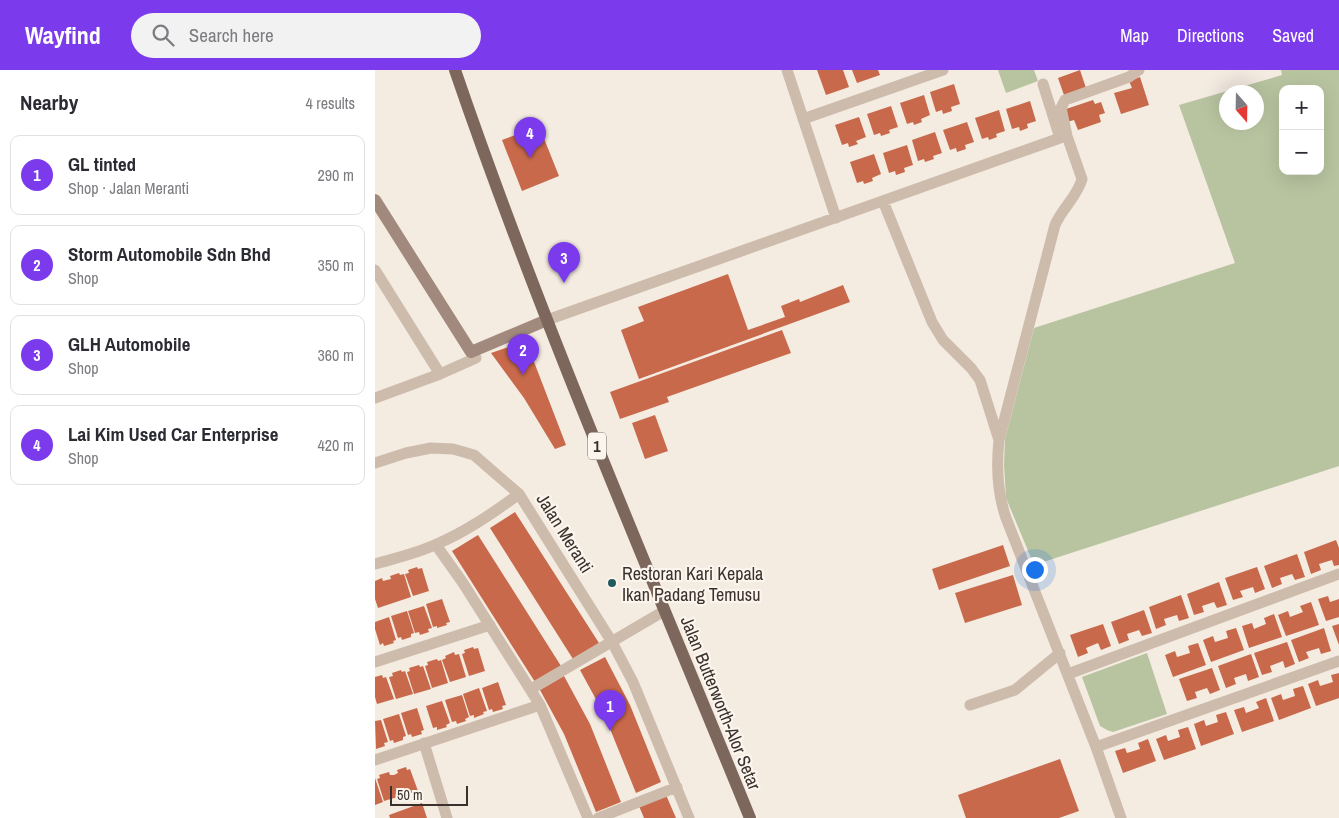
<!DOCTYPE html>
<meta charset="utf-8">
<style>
:root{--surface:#fff;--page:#f2f2f3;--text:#2b2b33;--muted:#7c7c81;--line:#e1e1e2;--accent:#7c3aed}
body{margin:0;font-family:"Archivo Narrow",sans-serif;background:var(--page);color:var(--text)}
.controls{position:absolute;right:15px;top:15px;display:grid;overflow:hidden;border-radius:10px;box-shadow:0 5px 20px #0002}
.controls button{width:45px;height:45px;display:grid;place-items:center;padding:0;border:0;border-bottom:1px solid var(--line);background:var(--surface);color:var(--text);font:25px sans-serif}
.compass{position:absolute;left:844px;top:15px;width:45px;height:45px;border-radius:50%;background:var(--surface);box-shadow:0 5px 20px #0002;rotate:160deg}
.scale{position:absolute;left:15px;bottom:12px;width:78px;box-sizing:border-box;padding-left:5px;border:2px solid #3b302b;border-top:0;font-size:14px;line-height:18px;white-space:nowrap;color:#3b302b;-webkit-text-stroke:4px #fbf5ee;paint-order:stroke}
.you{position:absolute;left:659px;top:499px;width:18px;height:18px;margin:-12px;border:4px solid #fff;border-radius:50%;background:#1a73e8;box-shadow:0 0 0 8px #1a73e833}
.badge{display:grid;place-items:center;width:32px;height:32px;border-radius:50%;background:var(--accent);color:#fff;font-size:16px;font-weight:700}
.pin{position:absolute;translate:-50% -41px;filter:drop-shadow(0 1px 2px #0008)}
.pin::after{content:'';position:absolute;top:26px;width:18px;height:15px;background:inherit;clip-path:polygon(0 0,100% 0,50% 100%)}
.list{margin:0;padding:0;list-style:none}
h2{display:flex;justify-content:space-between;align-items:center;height:65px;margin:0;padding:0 20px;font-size:21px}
h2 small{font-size:16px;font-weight:400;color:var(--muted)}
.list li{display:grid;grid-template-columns:32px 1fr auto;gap:15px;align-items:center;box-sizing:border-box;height:80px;margin:0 10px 10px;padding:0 10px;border:1px solid var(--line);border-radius:10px}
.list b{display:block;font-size:19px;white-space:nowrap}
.list p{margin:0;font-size:16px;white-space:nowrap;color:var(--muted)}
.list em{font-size:16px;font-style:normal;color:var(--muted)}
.icon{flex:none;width:28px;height:28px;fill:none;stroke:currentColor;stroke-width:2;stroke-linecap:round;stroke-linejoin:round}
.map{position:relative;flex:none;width:964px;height:748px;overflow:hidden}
header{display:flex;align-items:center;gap:30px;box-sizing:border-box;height:70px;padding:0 25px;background:var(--accent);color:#fff}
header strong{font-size:24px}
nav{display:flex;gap:28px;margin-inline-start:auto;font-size:18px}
.search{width:350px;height:45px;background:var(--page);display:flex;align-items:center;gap:12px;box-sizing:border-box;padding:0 18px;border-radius:28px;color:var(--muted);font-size:19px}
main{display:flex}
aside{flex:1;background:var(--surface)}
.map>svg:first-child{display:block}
</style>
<header>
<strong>Wayfind</strong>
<div class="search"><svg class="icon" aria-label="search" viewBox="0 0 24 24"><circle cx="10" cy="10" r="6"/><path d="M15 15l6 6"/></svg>Search here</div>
<nav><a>Map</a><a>Directions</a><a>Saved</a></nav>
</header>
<main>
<aside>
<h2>Nearby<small>4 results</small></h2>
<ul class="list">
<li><span class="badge">1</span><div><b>GL tinted</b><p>Shop · Jalan Meranti</p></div><em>290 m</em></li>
<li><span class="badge">2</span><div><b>Storm Automobile Sdn Bhd</b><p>Shop</p></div><em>350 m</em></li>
<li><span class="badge">3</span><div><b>GLH Automobile</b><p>Shop</p></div><em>360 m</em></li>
<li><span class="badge">4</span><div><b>Lai Kim Used Car Enterprise</b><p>Shop</p></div><em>420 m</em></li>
</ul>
</aside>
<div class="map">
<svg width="964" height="748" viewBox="0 0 964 748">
<rect width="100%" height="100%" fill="#f4ebe1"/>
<path fill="#b8c4a0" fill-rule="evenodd" d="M623 0H659L663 11 631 23Z
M906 0H964V396L659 495 631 428 629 395 630 369 659 258 860 193 804 35 907 5ZM908 19H945V101H908ZM852 22H882V52H852Z
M772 583 792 644 738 662 732 660 725 656 707 607Z"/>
<path fill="#c8694b" d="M442 0H468L474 17 451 25Z
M477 0H503L505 5 482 13Z
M705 0 711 18 689 25 683 8Z
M765 7 774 35 746 44 739 23 757 18 754 11Z
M579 14 585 34 576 37 577 41 568 44 567 40 561 42 555 22Z
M549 25 555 45 546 49 547 52 539 55 538 52 532 54 525 33Z
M718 30 720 34 726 32 730 43 724 45 726 52 703 60 699 50 692 52 688 40Z
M655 31 661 51 652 54 653 58 645 61 644 57 637 59 631 39Z
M516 36 523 57 514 60 515 63 506 66 505 63 499 65 492 44Z
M624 40 630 61 621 64 622 67 614 70 613 67 607 69 600 48Z
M484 47 491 67 481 71 483 74 474 77 473 73 467 75 460 55Z
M592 52 599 72 590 75 591 79 582 82 581 78 575 80 568 60Z
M164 56 184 106 147 121 127 70Z
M560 62 567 83 558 86 559 89 550 92 549 89 543 91 537 70Z
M532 75 538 95 529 98 530 102 521 105 520 101 514 103 508 83Z
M499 84 506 104 497 108 498 111 489 114 488 111 482 113 475 92Z
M353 204 373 260 410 247 406 236 424 229 425 232 468 215 475 232 264 309 246 260 269 251 263 237Z
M407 260 416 283 292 327 294 332 245 349 235 322Z
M151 271 191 375 180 379 149 328 116 283Z
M280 345 293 381 270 389 257 353Z
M140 442 224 573 198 589 115 458Z
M103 465 186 596 160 612 77 481Z
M961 470 964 478V495L959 496 957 490 944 494 946 500 936 504 929 482Z
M628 475 635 496 564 520 557 499Z
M922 484 930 507 920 510 917 504 905 508 907 514 897 518 889 496Z
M42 497 43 499 47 498 54 521 38 526 30 504 34 503 33 500Z
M882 497 890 519 880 523 878 517 865 521 868 527 858 530 850 508Z
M24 503 25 505 29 504 36 527 3 538 0 529V511L7 508 8 511 16 509 15 506Z
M638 505 647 535 590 553 580 523Z
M844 512 852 535 842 538 839 532 827 536 829 542 819 545 812 524Z
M806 525 814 548 804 551 802 545 789 549 791 555 781 559 774 537Z
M953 526 955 532 964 529V547L951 551 943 529Z
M67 529 75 552 71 553 72 555 62 558V556L58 557 51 534Z
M936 532 944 555 911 566 903 545 913 541 915 547 928 542 925 536Z
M49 536 57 558 53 559 54 562 45 565 44 562 40 563 33 541Z
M769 540 777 563 767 566 764 560 752 564 754 570 744 574 736 552Z
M32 541 39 563 36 564V567L27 570 26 567 23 568 16 546Z
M899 544 907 567 874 578 867 556 877 553 879 559 891 554 889 548Z
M14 547 21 570 18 571 19 573 9 576 8 573 5 575 0 559V552Z
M728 554 736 576 726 580 723 573 711 578 713 583 703 587 695 565Z
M964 554V575L957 556Z
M861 558 869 580 836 592 828 570 838 566 840 572 853 568 851 561Z
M949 558 956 581 946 584 944 578 931 582 934 588 924 592 916 570Z
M912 572 920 594 910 598 908 591 895 596 897 602 887 605 879 583Z
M823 573 831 595 798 607 790 585 800 581 802 587 815 583 813 576Z
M98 577 99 579 103 578 110 601 94 606 87 584 90 583 89 580Z
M79 582 80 585 84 584 91 607 75 612 67 590 71 588 70 586Z
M876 584 884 607 873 611 871 604 859 608 861 614 851 618 843 596Z
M230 587 255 635 286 712 261 723 229 644 205 600Z
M62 589 63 591 66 590 73 613 57 618 50 596 53 595 52 592Z
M44 595 45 597 48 596 56 619 39 624 32 602 35 601 34 598Z
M837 598 845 620 835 624 832 618 820 622 822 628 812 631 804 609Z
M26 600 27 602 30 601 38 624 21 629 14 607 18 606 17 603Z
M964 603V628L941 636 933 614 943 610 945 616 958 612 956 605Z
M7 605 8 608 11 607 19 629 2 634 0 627V607Z
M189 606 215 654 246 732 221 742 189 664 165 620Z
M123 612 131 635 127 636 128 639 118 642 117 639 114 640 107 618Z
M928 616 936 638 904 650 896 628 906 624 908 630 920 626 918 619Z
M104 618 112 641 108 642 109 644 99 648V645L95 646 88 624Z
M87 625 94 647 90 649 91 651 82 654 81 651 77 652 70 630Z
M891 628 899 651 867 662 859 640 869 637 871 643 884 638 881 632Z
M67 631 75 653 71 655 72 657 62 660V657L58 658 51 636Z
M42 638 49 660 46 661 47 664 37 667 36 664 33 665 26 643Z
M851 642 859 664 826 676 819 654 829 650 831 656 843 652 841 645Z
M24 644 31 666 28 667V670L19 673 18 670 15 671 8 649Z
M6 650 13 672 9 673 10 676 1 679 0 651Z
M813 657 821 679 789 690 781 669 791 665 793 671 805 667 803 660Z
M773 669 781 691 748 703 740 681 750 678 752 683 765 679 763 673Z
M685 689 704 741 684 748H591L583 725Z
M31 697 32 700 35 699 43 721 9 731 2 709 5 708 4 705 14 702 15 705H19L23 703 22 700Z
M0 708 8 732 0 735Z
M291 725 301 748H269L264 736Z
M47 733 52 748H15L14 745Z"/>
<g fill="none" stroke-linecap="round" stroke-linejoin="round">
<path stroke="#cdbbac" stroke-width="11" d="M412 0 461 148
M668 14 685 68 692 66 707 109C703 125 687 139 680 155L624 370C621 398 622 422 631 448L721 677 746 748
M428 49 568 0
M692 66 686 38 690 30 754 7 764 0
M508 131 557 252 568 270 596 298 605 310 624 370
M0 200 65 304
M172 250 685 68
M0 328 65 304 101 288
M0 393 31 383 56 378 78 379 99 385 144 424 237 572 258 612 314 748
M61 475 88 513 165 635 213 748
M0 494C21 488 43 483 62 474 92 461 118 443 144 424
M0 592 115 555
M693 604 964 504
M156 619 289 541
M595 635 640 620 685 583
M49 673 72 748
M721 677 964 591
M0 690 165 635
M223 748 302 717"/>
<path stroke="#a18a7d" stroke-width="12" d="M0 130 96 282 172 250"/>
<path stroke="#7d675c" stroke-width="12" d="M80 0C167 254 274 500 375 748"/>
</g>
<circle fill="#1f5a5e" stroke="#fbf5ee" stroke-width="2" cx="237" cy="513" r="5"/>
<g text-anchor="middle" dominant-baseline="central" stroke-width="4.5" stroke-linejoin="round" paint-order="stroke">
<rect fill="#fbf5ee" stroke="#756b66" stroke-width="1" x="213" y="362.5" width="18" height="27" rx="4"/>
<g font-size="16" font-weight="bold" fill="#3b302b">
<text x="222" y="376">1</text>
</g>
<g font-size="18" fill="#3b302b" stroke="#fbf5ee">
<text transform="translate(190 463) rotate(58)">Jalan Meranti</text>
<text transform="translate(346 633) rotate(68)">Jalan Butterworth-Alor Setar</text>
</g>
<g font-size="18" fill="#3b302b" stroke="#fbf5ee" text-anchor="start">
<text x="247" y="503">Restoran Kari Kepala<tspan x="247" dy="21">Ikan Padang Temusu</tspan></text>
</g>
</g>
</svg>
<div class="controls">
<button>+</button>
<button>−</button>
</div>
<svg class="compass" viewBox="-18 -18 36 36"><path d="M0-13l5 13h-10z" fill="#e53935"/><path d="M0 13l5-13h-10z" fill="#7c7c81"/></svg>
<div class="scale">50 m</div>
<div class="you"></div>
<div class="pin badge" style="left:235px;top:661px">1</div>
<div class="pin badge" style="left:148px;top:305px">2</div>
<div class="pin badge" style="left:189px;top:213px">3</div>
<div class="pin badge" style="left:155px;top:88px">4</div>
</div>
</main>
